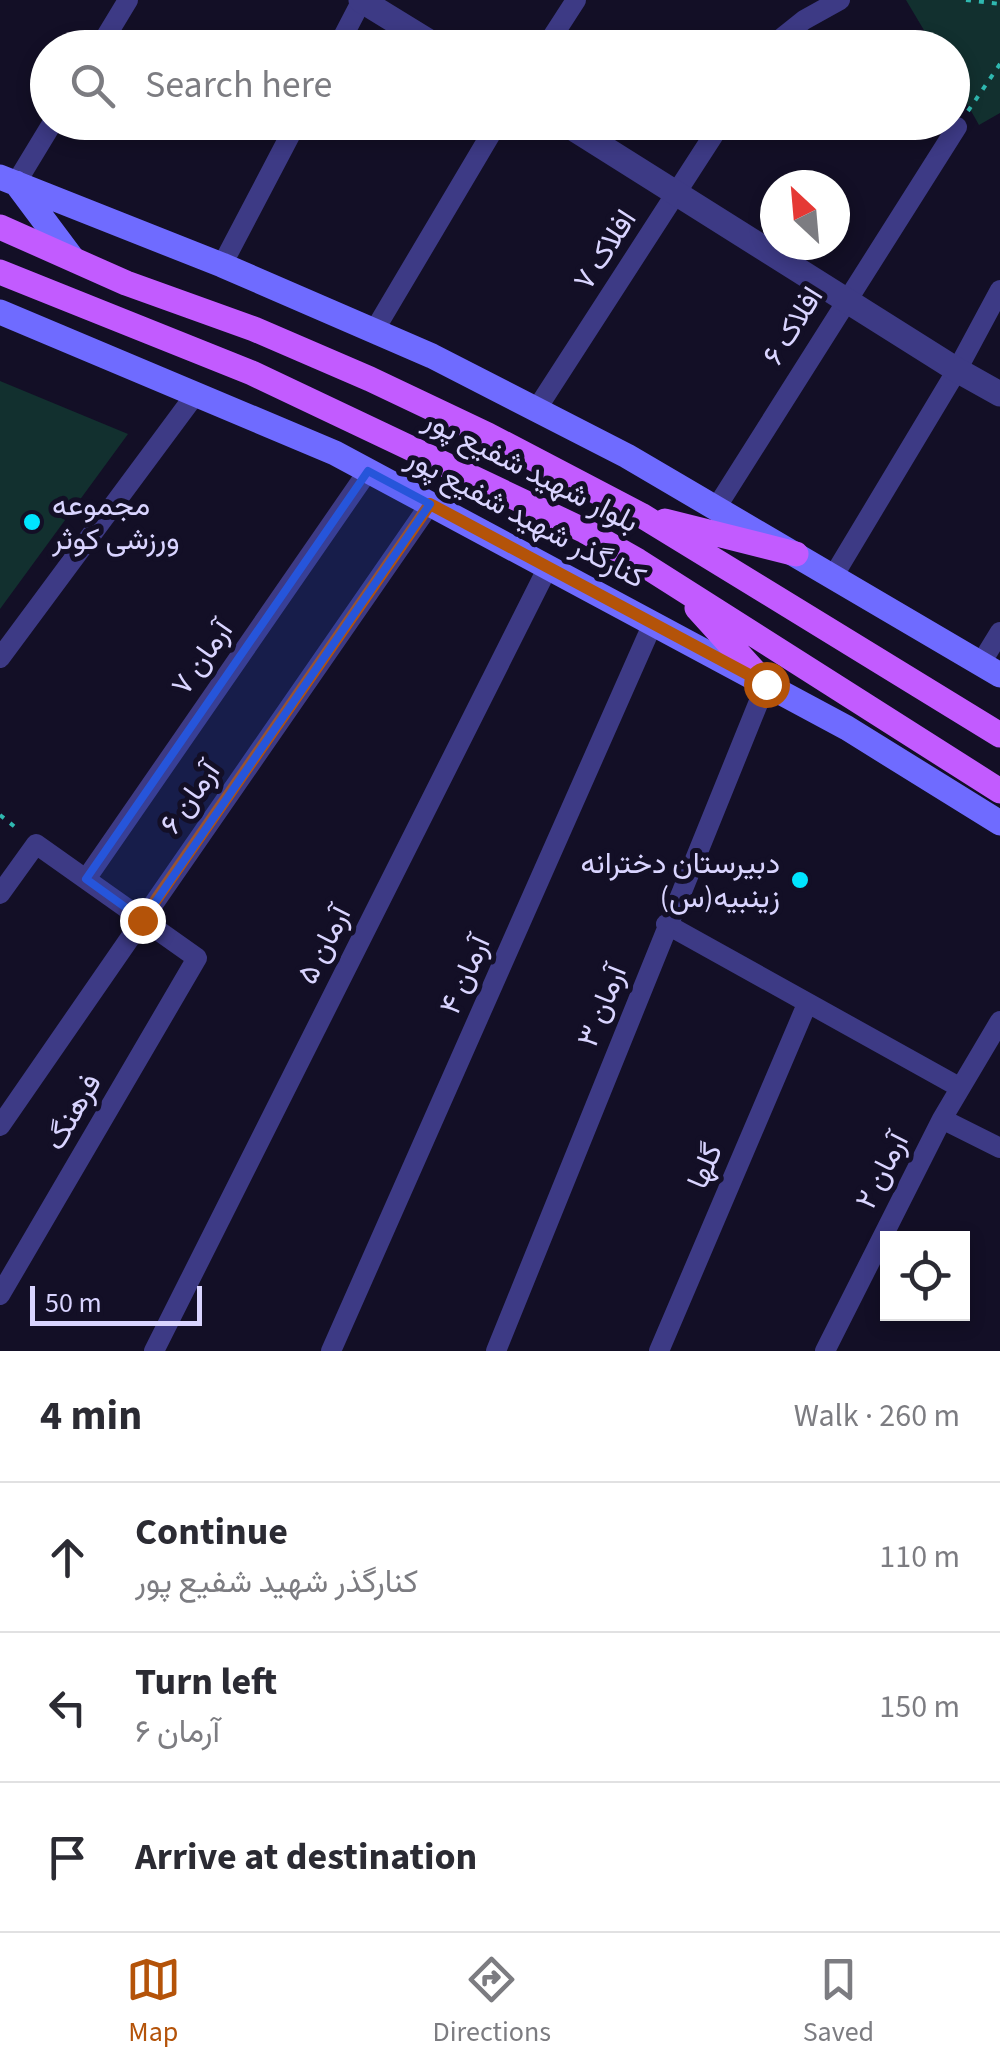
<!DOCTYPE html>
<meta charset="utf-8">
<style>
:root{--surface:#fff;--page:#f7f7f7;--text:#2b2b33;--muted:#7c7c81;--line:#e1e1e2;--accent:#b45309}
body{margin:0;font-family:"Source Sans 3",Vazirmatn,sans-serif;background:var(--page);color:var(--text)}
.controls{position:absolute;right:30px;bottom:30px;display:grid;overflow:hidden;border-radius:0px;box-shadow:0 5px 15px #0003}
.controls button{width:90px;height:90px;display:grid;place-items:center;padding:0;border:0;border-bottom:2px solid var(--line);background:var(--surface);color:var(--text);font:50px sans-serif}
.compass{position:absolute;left:760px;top:170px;width:90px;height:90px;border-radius:50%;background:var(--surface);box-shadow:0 5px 15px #0003;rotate:334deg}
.scale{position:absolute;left:30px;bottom:25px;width:172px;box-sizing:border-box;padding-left:10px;border:5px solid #d9d4ff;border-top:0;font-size:28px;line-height:35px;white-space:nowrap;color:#d9d4ff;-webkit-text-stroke:8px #130f26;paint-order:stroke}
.stop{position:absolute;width:30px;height:30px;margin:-22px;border:8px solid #b45309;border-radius:50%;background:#fff}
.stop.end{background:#b45309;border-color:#fff;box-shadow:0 2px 10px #0008}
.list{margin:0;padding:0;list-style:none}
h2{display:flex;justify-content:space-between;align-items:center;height:130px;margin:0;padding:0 40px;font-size:42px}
h2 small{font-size:32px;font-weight:400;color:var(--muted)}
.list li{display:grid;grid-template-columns:65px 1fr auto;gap:30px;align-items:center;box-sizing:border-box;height:150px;padding:0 40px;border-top:2px solid var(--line)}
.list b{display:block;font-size:38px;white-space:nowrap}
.list p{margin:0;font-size:32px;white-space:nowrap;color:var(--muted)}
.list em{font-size:32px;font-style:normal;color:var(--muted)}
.icon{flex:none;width:55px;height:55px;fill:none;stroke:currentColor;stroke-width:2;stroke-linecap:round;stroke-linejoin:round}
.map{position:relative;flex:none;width:1000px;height:1351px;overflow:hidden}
.search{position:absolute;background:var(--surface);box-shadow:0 5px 15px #0003;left:30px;right:30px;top:30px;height:110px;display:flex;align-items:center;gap:25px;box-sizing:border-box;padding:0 35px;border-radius:55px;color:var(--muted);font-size:38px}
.sheet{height:580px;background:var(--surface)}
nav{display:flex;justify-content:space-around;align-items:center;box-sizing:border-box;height:140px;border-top:2px solid var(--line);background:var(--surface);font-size:28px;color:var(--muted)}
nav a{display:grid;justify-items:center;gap:5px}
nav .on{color:var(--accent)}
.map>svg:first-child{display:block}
</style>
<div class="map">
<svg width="1000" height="1351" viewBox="0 0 1000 1351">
<rect width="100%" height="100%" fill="#130f26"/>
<path fill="#12302f" d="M906 0H1000V113L979 125 953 79 952 48 934 47Z
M0 381 128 434 0 609Z"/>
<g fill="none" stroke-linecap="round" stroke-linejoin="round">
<path stroke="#2fb8b0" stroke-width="4" stroke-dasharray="5 8" stroke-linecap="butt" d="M966 0 1000 4
M968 111 1000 64
M0 815 20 831"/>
<path stroke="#3d3a85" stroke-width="20" d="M99 48 128 0
M337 48 362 0
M545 48 576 0
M769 48 804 20 840 0
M16 183 53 122
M222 265 297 122
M374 331 498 122
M536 410 722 122
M716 508 957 127
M834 575 957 370 1000 290
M0 658 195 395
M981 663 1000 632
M86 879 368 471
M0 894 36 844 197 958 0 1295
M666 924 959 1087
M942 1119 1000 1148
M0 1126 430 504
M154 1351 548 567
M331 1351 653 623
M496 1351 766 684
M659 1351 807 1004
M825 1351 942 1119 1000 1021"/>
<path stroke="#3d3a85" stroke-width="25" d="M361 0 439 48
M563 122 957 370 1000 394"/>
<path stroke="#6f6bff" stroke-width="25" d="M0 177 222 265 432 356 627 456 1000 675
M16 183 72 258
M0 312 335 453 847 728 1000 823"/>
<path stroke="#c25bff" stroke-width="25" d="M0 227 126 283 254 329 370 379 488 435 641 515 1000 735
M0 272 252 373 585 531 638 561 1000 791
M665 521 796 554
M697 608 766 684"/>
</g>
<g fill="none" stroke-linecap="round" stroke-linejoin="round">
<path stroke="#b45309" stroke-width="12" d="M142 920 430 504 766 684"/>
</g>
<path fill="#2655da" fill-opacity="0.2" stroke="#2655da" stroke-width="8" stroke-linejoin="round" d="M368 471 430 504 143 920 86 879Z"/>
<g fill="#00e5ff" stroke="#130f26" stroke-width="4">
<circle cx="32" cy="522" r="10"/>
<circle cx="800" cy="880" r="10"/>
</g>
<g text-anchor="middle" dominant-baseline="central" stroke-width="10" stroke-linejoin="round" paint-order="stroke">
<g font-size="30" fill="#d9d4ff" stroke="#130f26">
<text transform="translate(605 250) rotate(-57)">افلاک ۷</text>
<text transform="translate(793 326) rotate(-58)">افلاک ۶</text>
<text transform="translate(531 471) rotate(27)">بلوار شهید شفیع پور</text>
<text transform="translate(526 518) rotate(28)">کنارگذر شهید شفیع پور</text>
<text transform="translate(202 658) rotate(-55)">آرمان ۷</text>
<text transform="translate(190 798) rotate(-55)">آرمان ۶</text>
<text transform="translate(324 945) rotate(-63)">آرمان ۵</text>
<text transform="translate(465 975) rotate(-66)">آرمان ۴</text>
<text transform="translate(602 1006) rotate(-68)">آرمان ۳</text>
<text transform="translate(73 1112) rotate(-60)">فرهنگ</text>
<text transform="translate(705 1166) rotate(-67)">گلها</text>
<text transform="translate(882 1171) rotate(-63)">آرمان ۲</text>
</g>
<g font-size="30" fill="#d9d4ff" stroke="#130f26" text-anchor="start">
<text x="52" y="505">مجموعه<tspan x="52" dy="34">ورزشی کوثر</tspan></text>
<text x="780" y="863" text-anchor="end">دبیرستان دخترانه<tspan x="780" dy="34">زینبیه(س)</tspan></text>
</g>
</g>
</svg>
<div class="controls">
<button><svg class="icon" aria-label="locate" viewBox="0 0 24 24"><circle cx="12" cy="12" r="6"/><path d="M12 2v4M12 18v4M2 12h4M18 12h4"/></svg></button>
</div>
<svg class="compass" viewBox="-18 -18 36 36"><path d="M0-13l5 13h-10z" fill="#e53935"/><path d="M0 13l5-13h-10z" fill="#7c7c81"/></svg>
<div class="scale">50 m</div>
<div class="stop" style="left:766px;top:684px"></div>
<div class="stop end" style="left:142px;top:920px"></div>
<div class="search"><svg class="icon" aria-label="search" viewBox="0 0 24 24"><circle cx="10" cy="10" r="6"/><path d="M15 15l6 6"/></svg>Search here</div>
</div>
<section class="sheet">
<h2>4 min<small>Walk · 260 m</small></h2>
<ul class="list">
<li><svg class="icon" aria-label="ahead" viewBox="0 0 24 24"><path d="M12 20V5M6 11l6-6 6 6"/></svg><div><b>Continue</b><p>کنارگذر شهید شفیع پور</p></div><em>110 m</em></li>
<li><svg class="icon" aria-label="left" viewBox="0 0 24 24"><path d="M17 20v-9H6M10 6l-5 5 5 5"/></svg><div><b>Turn left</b><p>آرمان ۶</p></div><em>150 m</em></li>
<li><svg class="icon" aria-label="arrive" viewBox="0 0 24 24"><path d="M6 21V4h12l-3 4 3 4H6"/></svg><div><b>Arrive at destination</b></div></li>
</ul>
</section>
<nav>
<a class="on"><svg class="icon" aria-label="map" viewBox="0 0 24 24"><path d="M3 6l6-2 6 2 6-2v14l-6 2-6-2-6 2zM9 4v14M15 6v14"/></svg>Map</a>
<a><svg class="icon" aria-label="directions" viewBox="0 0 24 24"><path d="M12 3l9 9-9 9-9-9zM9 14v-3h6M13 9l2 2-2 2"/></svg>Directions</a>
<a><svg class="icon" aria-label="saved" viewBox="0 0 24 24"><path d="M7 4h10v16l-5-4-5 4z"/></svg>Saved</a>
</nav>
